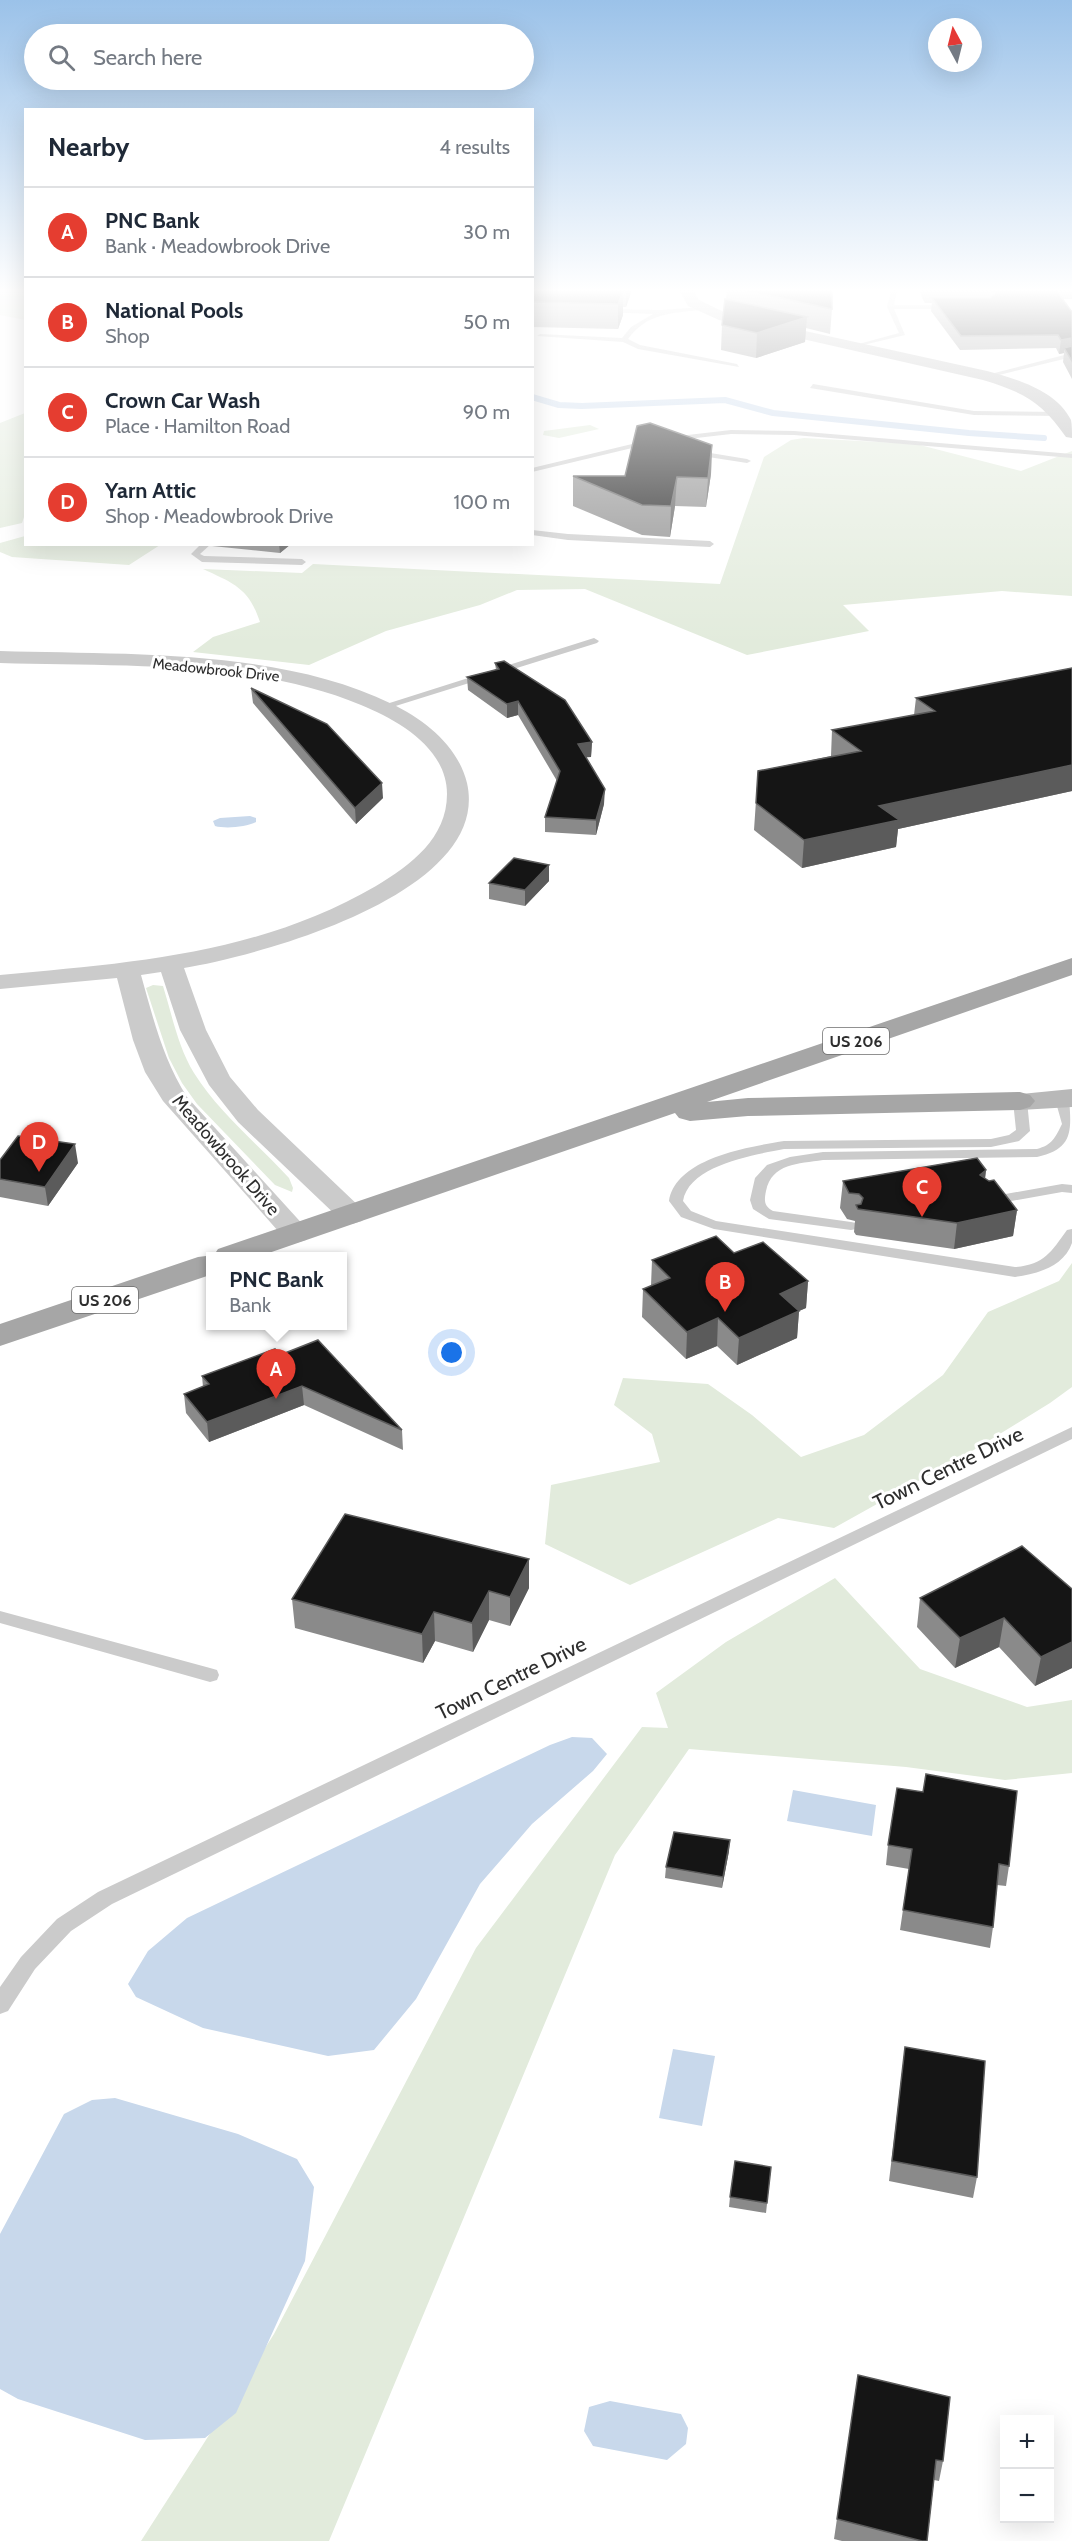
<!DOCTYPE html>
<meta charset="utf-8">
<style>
:root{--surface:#fff;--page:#f2f2f3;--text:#1f2937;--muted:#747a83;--line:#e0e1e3;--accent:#e53d30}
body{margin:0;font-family:Cabin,sans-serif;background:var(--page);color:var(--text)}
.controls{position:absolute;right:18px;bottom:18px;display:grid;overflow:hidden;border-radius:0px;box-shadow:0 6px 24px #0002}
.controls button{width:54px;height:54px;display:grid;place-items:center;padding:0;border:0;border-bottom:2px solid var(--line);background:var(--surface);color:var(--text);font:30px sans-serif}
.compass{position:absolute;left:928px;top:18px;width:54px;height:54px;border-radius:50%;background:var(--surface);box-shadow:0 6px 24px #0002;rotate:353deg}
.you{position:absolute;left:452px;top:1353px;width:21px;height:21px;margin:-15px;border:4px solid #fff;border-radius:50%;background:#1a73e8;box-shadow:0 0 0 9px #1a73e833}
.badge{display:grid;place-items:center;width:39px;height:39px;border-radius:50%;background:var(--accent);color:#fff;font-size:20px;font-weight:700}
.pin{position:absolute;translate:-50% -50px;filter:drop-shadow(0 2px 3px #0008)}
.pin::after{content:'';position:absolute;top:32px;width:21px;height:18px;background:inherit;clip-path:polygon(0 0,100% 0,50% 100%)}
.popup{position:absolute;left:206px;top:1252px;width:141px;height:78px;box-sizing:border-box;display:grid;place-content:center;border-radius:0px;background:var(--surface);filter:drop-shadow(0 2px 4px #0005);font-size:20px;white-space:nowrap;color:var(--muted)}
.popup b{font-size:22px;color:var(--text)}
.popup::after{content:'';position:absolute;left:50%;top:100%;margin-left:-12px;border:12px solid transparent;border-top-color:var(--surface)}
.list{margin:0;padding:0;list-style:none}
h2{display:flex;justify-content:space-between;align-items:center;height:78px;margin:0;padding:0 24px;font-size:26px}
h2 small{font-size:20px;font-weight:400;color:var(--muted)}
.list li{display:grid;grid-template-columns:39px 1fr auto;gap:18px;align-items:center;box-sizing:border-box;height:90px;padding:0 24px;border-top:2px solid var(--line)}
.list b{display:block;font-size:22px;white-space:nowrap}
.list p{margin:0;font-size:20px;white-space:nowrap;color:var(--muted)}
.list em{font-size:20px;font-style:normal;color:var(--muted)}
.icon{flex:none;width:33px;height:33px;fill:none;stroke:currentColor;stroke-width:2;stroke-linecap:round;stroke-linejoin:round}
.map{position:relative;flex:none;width:1072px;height:2541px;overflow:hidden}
.search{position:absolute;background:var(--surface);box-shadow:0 6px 24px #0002;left:24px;top:24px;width:510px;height:66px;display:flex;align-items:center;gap:15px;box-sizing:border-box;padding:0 21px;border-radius:33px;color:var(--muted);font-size:22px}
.panel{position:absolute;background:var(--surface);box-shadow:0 6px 24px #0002;left:24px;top:108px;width:510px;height:438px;border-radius:0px}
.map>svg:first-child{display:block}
</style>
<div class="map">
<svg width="1072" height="2541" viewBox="0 0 1072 2541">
<rect width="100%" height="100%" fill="#fff"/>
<path fill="#e2ebdc" d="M0 290H25V320L0 315Z
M25 413V514L22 523 0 528V423Z
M590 425 599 429 559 438 543 435 544 431Z
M804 438 916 444 1021 471 1072 451V596L1002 591 843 605 869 631 747 655 585 589 517 590 480 605 386 631 309 665 193 652 213 637 260 622C249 588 233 583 203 569L302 573 313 564 720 584 764 457 791 440Z
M25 536 26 544 160 545 129 565 12 557 0 552V543Z
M153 985 163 986C172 1015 178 1047 194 1073 219 1113 257 1143 289 1178L293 1188 292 1192 275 1185 197 1104 182 1083 169 1058 147 991 146 988Z
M1072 1263V1387L1050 1403 972 1451 834 1528 778 1518 630 1585 545 1544 551 1485 660 1462 652 1434 614 1405 623 1378 708 1384 752 1415 801 1457 864 1435 943 1375 988 1312 1059 1281Z
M835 1578 920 1669 1027 1707 1072 1700V1773L1005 1780 906 1767 689 1749 615 1855 329 2541H141L274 2334 476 1948 642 1727 668 1728 656 1693 726 1642Z"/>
<path fill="#c8d8eb" d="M250 816 256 818V822C246 827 226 829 215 826L213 821 220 818Z
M572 1737 592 1738 607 1754 593 1771 532 1824 480 1884 416 1999 374 2050 328 2056 203 2028 136 1997 128 1984 148 1951 187 1918 550 1745Z
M793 1790 876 1805 872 1836 787 1821Z
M673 2049 715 2056 702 2126 659 2118Z
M115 2098 238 2134 297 2159 314 2187 305 2261 236 2413 205 2438 145 2440 18 2399 0 2389V2234L64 2114 92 2100Z
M610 2401 681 2414 688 2428 686 2444 667 2460 593 2446 584 2431 589 2407Z"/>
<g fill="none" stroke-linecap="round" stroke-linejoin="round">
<path stroke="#c8d8eb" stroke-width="6" d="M532 397 559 405 582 406 725 400 773 413 969 433 1044 438"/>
<path fill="#cbcbcb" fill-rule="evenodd" d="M891 290H897L894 305H950L953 307 950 309H894L905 335 855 347V345L899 333 887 307Z
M703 307 701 310C671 313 647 313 628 339L640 345 737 364 739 367 638 349 623 342 537 336 540 334 622 338 631 327 653 314 603 312 601 309 660 310Z
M1072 353V357L987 378 983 376Z
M813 384 974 411 1059 412 1063 414 1059 416 974 415 810 388Z
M731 430 794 431 1072 454V458L794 435 731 434 653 443 532 472V468L653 439Z
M692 450 747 459 751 461 747 463 689 454 688 452Z
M532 530 568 534 710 541 714 544 710 547 568 540 532 535Z
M201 544H211L200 554 204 556 302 559 306 562 302 565 202 562 191 554Z
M594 638 599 641 597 643 386 709 377 707Z
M1062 1095 1069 1099C1072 1133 1072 1149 1037 1157L823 1160C798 1164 772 1163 766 1191 764 1201 764 1206 773 1211L851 1222 856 1223 858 1226 856 1229 851 1230 769 1219 753 1209 750 1200 755 1178 767 1165 790 1157 823 1152 1037 1149C1052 1145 1055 1138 1062 1124L1055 1099Z
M1020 1097 1027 1101 1030 1131 1019 1141 991 1147 784 1149C753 1155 689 1165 683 1201L691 1211 716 1221 1015 1267C1044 1265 1051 1252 1067 1230L1072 1229C1072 1233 1072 1240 1072 1243 1064 1267 1036 1274 1015 1277L714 1229 681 1217 669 1201C676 1158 748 1147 784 1141L991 1139 1009 1135 1016 1130 1013 1101Z
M1062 1184 1072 1185V1193L1062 1192 989 1205 982 1201 989 1197Z
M1072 1427V1439L112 1904 71 1931 35 1969 8 2011 0 2014V1987L21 1957 57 1919 98 1892Z
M0 1611 210 1668 217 1670 219 1675 217 1680 210 1682 0 1623Z"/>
<path fill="#cbcbcb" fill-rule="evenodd" d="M0 651C124 655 278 648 392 704 425 720 458 746 467 783 492 893 261 955 184 968L206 1030 230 1077 258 1110 362 1209 367 1215 362 1221 352 1224 342 1221 238 1122 209 1085 180 1030 161 972 141 975C153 1018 163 1059 187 1097L306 1228 311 1234 306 1240 296 1243 286 1240 163 1101 145 1072 133 1040 117 978 0 989V975C132 963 259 954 376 886 411 865 447 838 447 794 447 748 398 720 361 705 252 659 116 667 0 663Z"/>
<path fill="#b8b8b8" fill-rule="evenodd" d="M679 290H693L699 300 728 314 987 371C1016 379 1056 390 1071 420 1072 425 1072 432 1072 438L1066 437C1042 402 1023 392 983 380L719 320 688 306Z
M1072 1089V1107L1020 1110 1010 1107 1005 1101 1010 1095Z"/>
<path fill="#a6a6a6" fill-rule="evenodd" d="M1072 958V975L707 1102 748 1098 1020 1092 1030 1095 1035 1101 1030 1107 1020 1110 748 1116 690 1121 679 1118 675 1113 260 1256H210V1275L0 1346V1324L198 1257 214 1255 218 1249Z"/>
</g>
<path fill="#8a8a8a" d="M532 290H632L626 307H623V315L618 329 532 327Z
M727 290H832V309L830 334 806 328 805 342 756 358 721 350 722 325 726 299Z
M920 290H1072V299H1062L1072 312V379L1063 362 1064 353 1059 354 1056 348 960 350 931 311 932 303H925L922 298Z
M712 445 711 474 706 507 675 506 670 537 642 535 573 506V476H625Z
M212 544H291L280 553 212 546Z
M495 663 592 742 591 757H586L604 804 596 835 545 832V817L557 781 518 715 507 718 468 690 467 677 496 670Z
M1072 668V791L898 829 896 847 802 868 754 830 758 771 831 756 832 730 914 715 916 698Z
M251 688 383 798 356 824 253 703Z
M549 865V881L525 906 489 899V883Z
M0 1160 78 1163 48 1206 0 1197Z
M986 1170 985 1178 1017 1210 1013 1236 954 1249 856 1235 854 1232 855 1221 847 1219 840 1208 843 1181Z
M734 1253 808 1281 806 1308 799 1311 797 1338 737 1365 717 1346 686 1359 642 1317 643 1289 651 1286 652 1260Z
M280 1355 402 1430 403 1450 304 1405 209 1442 186 1413 184 1394 203 1387 202 1376Z
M529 1559V1588L510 1626 489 1620 473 1652 435 1641 423 1663 295 1628 292 1599Z
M1072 1589V1668L1035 1686 999 1647 955 1668 917 1627 920 1598Z
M888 1845 1009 1866 1006 1886 997 1885 993 1927 990 1948 900 1930 909 1869 886 1865Z
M729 1851 722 1888 665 1878 666 1867Z
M905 2047 977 2177 973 2198 889 2181Z
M771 2167 766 2213 729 2207 730 2197Z
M858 2375 943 2461 939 2481 934 2480 927 2541H842L834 2539Z"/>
<path fill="#5b5b5b" d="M626 290H632L626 307Z
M623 291V315L618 329V304Z
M807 317 805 342 756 358 757 333Z
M1072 338V351L1064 348V353L1059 354 1061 340Z
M712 445 711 474 706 507 708 478Z
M677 477 675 506 670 537 671 506Z
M279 544H291L280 553Z
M518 701V715L507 718V704Z
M592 742 591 757 577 758 578 744Z
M1072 765V791L898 829 896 847 802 868 804 840 879 806Z
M382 783 383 798 356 824 355 808Z
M605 789 604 804 596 835V820Z
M549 865V881L525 906V890Z
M75 1144 78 1163 48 1206 45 1187Z
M986 1170 983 1196 980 1175Z
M1017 1210 1013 1236 954 1249 957 1223Z
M808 1281 806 1308 799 1311 797 1338 737 1365 739 1338 780 1294Z
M718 1318 717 1346 686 1359 687 1332Z
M302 1386 304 1405 209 1442 207 1422Z
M529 1559V1588L510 1626V1597Z
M489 1591V1620L473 1652 472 1623Z
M434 1612 435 1641 423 1663 422 1634Z
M1004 1618 999 1647 955 1668 960 1638Z
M1072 1642V1668L1035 1686 1041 1657Z
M730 1840 729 1851 722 1888 723 1877Z"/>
<path fill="#151515" stroke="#5b5b5b" stroke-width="1.5" d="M532 290H601L623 291 618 304 532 302Z
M744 290H832V309Z
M926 290H1056L1072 312V338L1061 340 1058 335 961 336 932 298H990L996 293 990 290Z
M725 299 807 317 757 333 722 325Z
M1072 346V361L1064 348Z
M650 423 712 445 708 478 677 477 671 506 642 505 573 476H625L637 426Z
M504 661 565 700 592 742 578 744 605 789 596 820 545 817 560 771 518 701 507 704 467 677 499 669 495 663Z
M1072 668V765L879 806 899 820 804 840 756 803 758 771 861 751 832 730 935 711 916 698Z
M251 688 327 724 382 783 355 808Z
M514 858 549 865 525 890 489 883Z
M18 1136 75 1144 45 1187 0 1179V1160Z
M977 1158 986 1170 980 1175 989 1181 994 1180 1017 1210 957 1223 858 1209 856 1205 861 1204 863 1198 859 1194 849 1193 843 1181Z
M716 1236 734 1253 763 1242 808 1281 780 1294 799 1311 739 1338 718 1318 687 1332 643 1289 670 1278 652 1260Z
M318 1340 402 1430 302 1386 207 1422 184 1394 209 1384 202 1376 275 1349 280 1355Z
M345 1514 529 1559 510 1597 489 1591 472 1623 434 1612 422 1634 292 1599Z
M1022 1546 1072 1589V1642L1041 1657 1004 1618 960 1638 920 1598Z
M926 1774 1017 1791 1009 1866 999 1864 993 1927 903 1910 912 1849 888 1845 897 1788 923 1792Z
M674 1832 730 1840 723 1877 666 1867Z
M905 2047 985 2061 977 2177 892 2161Z
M735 2161 771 2167 767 2203 730 2197Z
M858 2375 950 2397 943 2461 936 2460 927 2541H922L837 2519Z"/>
<linearGradient id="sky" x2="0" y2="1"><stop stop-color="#9bc2e9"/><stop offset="0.45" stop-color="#fff"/><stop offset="1" stop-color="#fff" stop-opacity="0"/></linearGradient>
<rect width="1072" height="645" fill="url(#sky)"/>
<g text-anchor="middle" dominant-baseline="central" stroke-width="6" stroke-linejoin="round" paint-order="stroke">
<g font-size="15" fill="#2e2e2e" stroke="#fff">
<text transform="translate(216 670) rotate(6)">Meadowbrook Drive</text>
</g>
<g fill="#fff" stroke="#6d6d6d" stroke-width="1.5">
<rect x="823" y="1028" width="66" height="26" rx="4.5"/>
<rect x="72" y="1287" width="66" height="26" rx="4.5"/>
</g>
<g font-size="16" font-weight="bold" fill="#2e2e2e">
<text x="856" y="1041">US 206</text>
<text x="105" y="1300">US 206</text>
</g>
<g font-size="18" fill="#2e2e2e" stroke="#fff">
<text transform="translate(226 1155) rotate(49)">Meadowbrook Drive</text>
</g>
<g font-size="21" fill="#2e2e2e" stroke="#fff">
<text transform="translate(948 1468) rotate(-26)">Town Centre Drive</text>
<text transform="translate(511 1678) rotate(-26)">Town Centre Drive</text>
</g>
</g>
</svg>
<div class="controls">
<button>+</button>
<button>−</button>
</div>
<svg class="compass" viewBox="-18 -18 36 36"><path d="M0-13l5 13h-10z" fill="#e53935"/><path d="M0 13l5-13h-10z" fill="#747a83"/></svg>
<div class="you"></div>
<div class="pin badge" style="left:276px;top:1399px">A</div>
<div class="popup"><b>PNC Bank</b>Bank</div>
<div class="pin badge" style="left:725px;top:1312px">B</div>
<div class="pin badge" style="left:922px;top:1217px">C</div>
<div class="pin badge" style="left:39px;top:1172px">D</div>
<div class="search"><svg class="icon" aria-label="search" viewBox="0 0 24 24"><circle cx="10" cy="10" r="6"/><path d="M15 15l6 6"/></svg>Search here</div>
<section class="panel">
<h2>Nearby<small>4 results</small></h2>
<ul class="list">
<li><span class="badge">A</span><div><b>PNC Bank</b><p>Bank · Meadowbrook Drive</p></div><em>30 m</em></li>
<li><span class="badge">B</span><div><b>National Pools</b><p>Shop</p></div><em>50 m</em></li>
<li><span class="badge">C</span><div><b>Crown Car Wash</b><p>Place · Hamilton Road</p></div><em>90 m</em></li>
<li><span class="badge">D</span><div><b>Yarn Attic</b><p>Shop · Meadowbrook Drive</p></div><em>100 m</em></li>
</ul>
</section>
</div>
